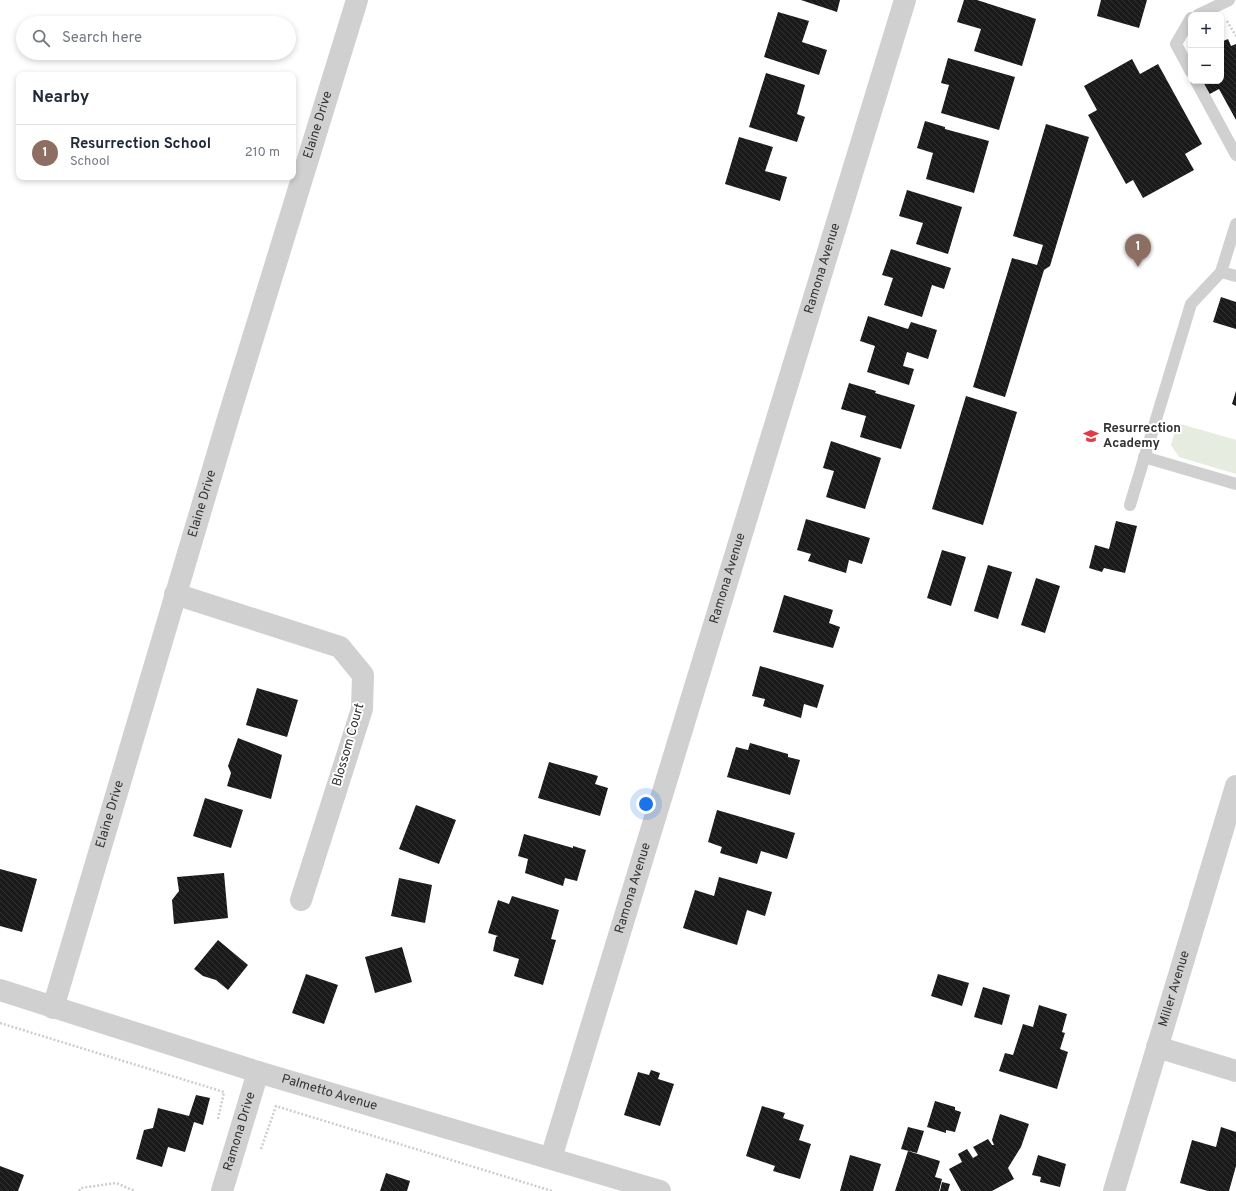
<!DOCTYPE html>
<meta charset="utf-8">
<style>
:root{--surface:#fff;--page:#f6f6f7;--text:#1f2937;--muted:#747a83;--line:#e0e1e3;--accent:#2563eb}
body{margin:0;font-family:Overpass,sans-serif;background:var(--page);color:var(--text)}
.controls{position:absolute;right:12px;top:12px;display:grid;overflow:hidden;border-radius:8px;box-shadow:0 2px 6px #0003}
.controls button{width:36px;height:36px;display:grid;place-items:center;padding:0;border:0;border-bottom:1px solid var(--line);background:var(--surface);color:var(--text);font:20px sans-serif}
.you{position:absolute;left:646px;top:804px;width:14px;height:14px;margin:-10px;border:3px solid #fff;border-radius:50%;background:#1a73e8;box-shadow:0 0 0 6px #1a73e833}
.badge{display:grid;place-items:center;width:26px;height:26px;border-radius:50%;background:var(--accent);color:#fff;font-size:13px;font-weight:700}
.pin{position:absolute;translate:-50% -33px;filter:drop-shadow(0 1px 2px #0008)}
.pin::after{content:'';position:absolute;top:21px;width:14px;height:12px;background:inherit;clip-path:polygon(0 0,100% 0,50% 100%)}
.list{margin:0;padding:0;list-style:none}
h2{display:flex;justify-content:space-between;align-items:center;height:52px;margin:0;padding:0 16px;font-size:17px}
h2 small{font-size:13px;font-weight:400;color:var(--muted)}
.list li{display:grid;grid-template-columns:26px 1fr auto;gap:12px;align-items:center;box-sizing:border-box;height:56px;padding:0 16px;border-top:1px solid var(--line)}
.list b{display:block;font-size:15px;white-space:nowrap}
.list p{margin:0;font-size:13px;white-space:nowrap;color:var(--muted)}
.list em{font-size:13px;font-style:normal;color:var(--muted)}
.icon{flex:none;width:22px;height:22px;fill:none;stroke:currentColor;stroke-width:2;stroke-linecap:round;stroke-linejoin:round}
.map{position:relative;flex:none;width:1236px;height:1191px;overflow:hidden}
.search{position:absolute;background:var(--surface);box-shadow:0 2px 6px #0003;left:16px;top:16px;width:280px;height:44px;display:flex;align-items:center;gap:10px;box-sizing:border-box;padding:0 14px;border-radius:22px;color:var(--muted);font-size:15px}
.panel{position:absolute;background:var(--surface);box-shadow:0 2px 6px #0003;left:16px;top:72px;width:280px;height:108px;border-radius:8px}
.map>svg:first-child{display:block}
</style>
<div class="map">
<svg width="1236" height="1191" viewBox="0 0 1236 1191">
<defs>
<pattern id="building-back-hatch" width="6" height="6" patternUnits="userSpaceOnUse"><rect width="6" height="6" fill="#1a1a1a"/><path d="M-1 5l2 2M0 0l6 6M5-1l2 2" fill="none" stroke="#333"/></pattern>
</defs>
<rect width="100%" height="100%" fill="#fff"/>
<path fill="#e6ecdf" d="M1177 423 1236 440V474L1179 457 1171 445Z"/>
<path fill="url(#building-back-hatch)" d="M801 0H840L837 12Z
M964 0H977L1036 19 1022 66 974 51 981 29 957 22Z
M1101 0H1147L1139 28 1097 16Z
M778 12 809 21 802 42 827 50 819 75 764 57Z
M1228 39 1231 46 1236 44V120L1219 89 1206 96 1198 81H1221V42Z
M948 58 1015 77 999 130 941 113 949 85 941 83Z
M1132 59 1140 74 1158 64 1202 144 1185 154 1194 170 1143 198 1133 180 1126 184 1088 115 1097 110 1084 86Z
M766 73 805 85 797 114 805 117 797 142 749 127Z
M925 121 945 127V129L989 141 974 193 926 179 933 153 917 148Z
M1046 124 1089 137 1050 266 1044 270 1005 397 973 387 1012 258 1037 265 1043 245 1013 236Z
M739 137 773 147 765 171 787 177 780 201 725 184Z
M907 190 962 207 948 254 916 244 923 223 899 216Z
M891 249 951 268 944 289 932 285 922 317 884 305 893 278 882 275Z
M1221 297 1236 302V329L1213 322Z
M868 316 908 329 911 322 937 330 928 359 907 352 903 366 914 369 909 385 867 372 875 346 860 341Z
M849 383 876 391 875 393 915 405 901 449 860 437 866 416 841 409Z
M1236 391V406L1232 404Z
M966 396 1017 412 983 525 932 509Z
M831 441 881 458 865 509 826 497 834 471 823 468Z
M806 519 870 538 862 564 849 560 846 573 808 561 811 554 797 550Z
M1116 521 1137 526 1125 573 1104 568 1102 572 1089 568 1095 545 1109 549Z
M942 550 966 557 951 606 927 598Z
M988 565 1012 572 998 619 974 611Z
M1036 578 1060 586 1045 633 1021 625Z
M784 595 833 610 829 623 840 627 833 648 773 632Z
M760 666 824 685 817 708 804 704 801 718 763 706 765 699 752 696Z
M257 688 298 700 287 737 246 725Z
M238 738 282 755 271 799 227 786 231 773 228 766Z
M750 743 788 754V757L800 760 790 795 727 777 736 747 748 750Z
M549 762 598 776 595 784 608 788 600 816 538 798Z
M205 798 243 810 231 848 193 836Z
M416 805 456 820 439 864 399 849Z
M717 810 795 833 787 859 761 851 757 864 720 853 722 847 708 842Z
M524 834 573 848V846L586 850 577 881 565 878 563 886 525 873 528 859 518 856Z
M0 869 37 879 22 932 0 926Z
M224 873 228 918 174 924 172 900 179 891 177 877Z
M719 877 772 892 765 916 747 910 737 945 683 928 695 890 714 896Z
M399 878 432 885 425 923 391 916Z
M512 896 559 910 551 939 556 940 543 985 514 976 519 959 493 951 496 937 498 936 488 933 498 900 509 904Z
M218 940 248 965 228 990 216 980 203 976 194 969Z
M402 947 412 982 375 993 365 957Z
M306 974 338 985 324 1024 292 1013Z
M938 974 969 983 962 1006 931 996Z
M983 987 1010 995 1002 1025 974 1017Z
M1039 1005 1067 1014 1062 1032 1065 1033 1060 1049 1068 1052 1057 1089 999 1071 1005 1053 1013 1055 1023 1024 1033 1027Z
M651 1070 660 1073 658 1079 674 1084 660 1126 624 1115 638 1072 649 1075Z
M196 1095 210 1098 203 1125 194 1122 185 1152 168 1147 162 1167 136 1159 144 1130 153 1128 158 1108 189 1116Z
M935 1101 955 1107V1110L961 1112 955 1132 946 1130V1133L927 1127Z
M762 1106 785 1113 783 1118 804 1125 799 1140 811 1144 800 1179 773 1171 775 1166 746 1156Z
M1000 1114 1029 1124 1021 1147 1008 1168 1014 1179 992 1191H961L949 1169 962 1162 958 1154 967 1149 973 1158 978 1155 973 1147 988 1139 992 1145H994L992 1140Z
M908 1127 924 1131 917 1153 901 1149Z
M1221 1127 1236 1132V1166L1229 1191H1208L1180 1183 1192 1140 1216 1147Z
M908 1151 940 1161 935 1177 942 1179 939 1191H895Z
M850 1155 881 1164 873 1191H840Z
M1038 1155 1066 1164 1060 1187 1040 1182 1041 1177 1032 1175Z
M0 1166 24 1175 18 1191H0Z
M386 1173 410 1181 407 1191H380Z
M942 1182 950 1184 948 1191H940Z"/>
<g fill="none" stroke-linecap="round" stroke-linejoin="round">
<path stroke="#cdcdcd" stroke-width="2.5" stroke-dasharray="2 2" stroke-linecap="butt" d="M1227 21 1236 36
M0 1023 224 1092 218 1119
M261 1149 276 1106 552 1191
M79 1191 81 1188 116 1183 135 1191"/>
<path stroke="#d0d0d0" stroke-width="12" d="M1198 15 1229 0
M1191 18 1176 44 1191 72
M1196 81 1236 155
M1236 224 1221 272 1236 276
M1144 457 1236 484
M1130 505 1191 304 1221 272"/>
<g stroke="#d0d0d0" stroke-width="22">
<path d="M175 594 340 647 363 675 362 709 301 900"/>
<path id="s1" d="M53 1008 227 422 357 0"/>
<path d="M1157 1047 1236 1071"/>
<path id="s2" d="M551 1158 905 0"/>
<path id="s3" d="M222 1191 258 1072"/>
</g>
<g stroke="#d0d0d0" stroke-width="22">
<path id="s4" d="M0 990 258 1072 660 1191"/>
<path id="s5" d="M1114 1191 1236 786"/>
</g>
</g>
<defs>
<g id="school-bare" transform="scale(1.2)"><path d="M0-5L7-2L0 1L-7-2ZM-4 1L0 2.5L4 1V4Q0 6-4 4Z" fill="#e63946" stroke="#fff" stroke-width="2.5" paint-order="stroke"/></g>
</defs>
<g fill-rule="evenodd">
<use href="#school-bare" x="1091" y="436"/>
</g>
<g text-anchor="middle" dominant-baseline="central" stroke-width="4" stroke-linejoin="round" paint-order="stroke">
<g font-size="13" fill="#333" stroke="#fff">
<text stroke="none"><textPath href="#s1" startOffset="922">Elaine Drive</textPath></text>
<text stroke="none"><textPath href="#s2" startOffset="930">Ramona Avenue</textPath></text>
<text stroke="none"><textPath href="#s1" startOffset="526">Elaine Drive</textPath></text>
<text stroke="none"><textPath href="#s2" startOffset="606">Ramona Avenue</textPath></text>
<text transform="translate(349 745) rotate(-74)">Blossom Court</text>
<text stroke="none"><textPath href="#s1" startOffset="202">Elaine Drive</textPath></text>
<text stroke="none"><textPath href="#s2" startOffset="282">Ramona Avenue</textPath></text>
<text stroke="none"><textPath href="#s5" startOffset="211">Miller Avenue</textPath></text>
<text stroke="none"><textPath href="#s4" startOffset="345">Palmetto Avenue</textPath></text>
<text stroke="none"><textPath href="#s3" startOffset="62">Ramona Drive</textPath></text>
</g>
<g font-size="13" font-weight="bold" fill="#333" stroke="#fff" text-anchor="start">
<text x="1103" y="429">Resurrection<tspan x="1103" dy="15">Academy</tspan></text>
</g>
</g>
</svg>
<div class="controls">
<button>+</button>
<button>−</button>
</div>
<div class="you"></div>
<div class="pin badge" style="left:1138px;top:267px;background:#8d6e63">1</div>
<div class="search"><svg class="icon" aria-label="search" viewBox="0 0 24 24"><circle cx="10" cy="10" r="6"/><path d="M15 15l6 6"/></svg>Search here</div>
<section class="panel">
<h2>Nearby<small></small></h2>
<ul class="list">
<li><span class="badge" style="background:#8d6e63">1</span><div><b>Resurrection School</b><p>School</p></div><em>210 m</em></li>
</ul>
</section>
</div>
